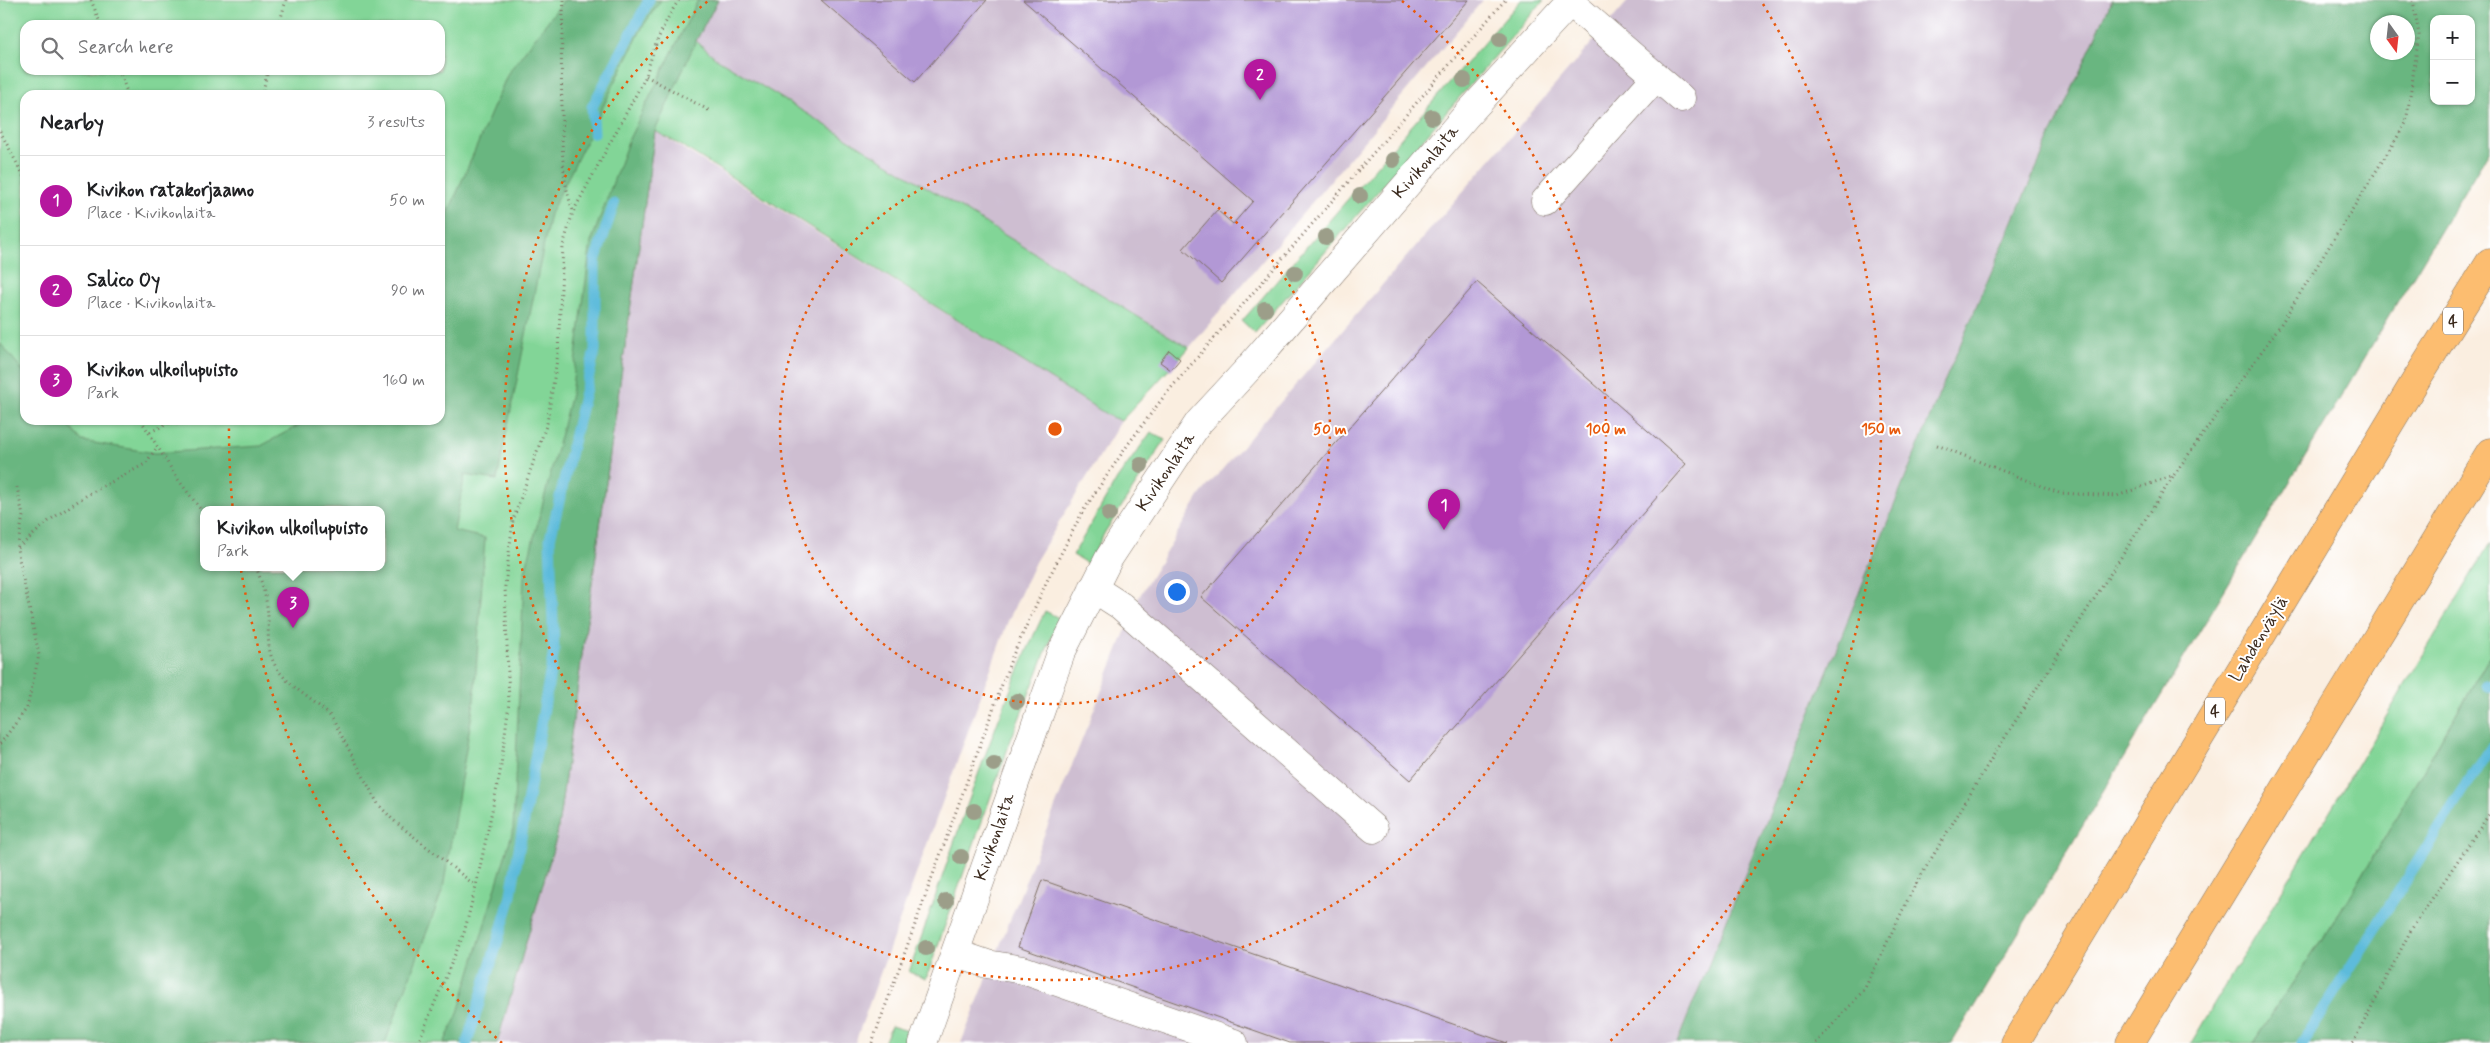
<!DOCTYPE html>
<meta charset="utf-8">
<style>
:root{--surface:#fff;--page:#f2f2f2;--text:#202124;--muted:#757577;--line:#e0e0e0;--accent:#b5179e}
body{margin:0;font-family:Mynerve,sans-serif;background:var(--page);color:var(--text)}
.controls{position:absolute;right:15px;top:15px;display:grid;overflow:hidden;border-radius:10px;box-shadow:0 1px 4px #0004}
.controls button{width:45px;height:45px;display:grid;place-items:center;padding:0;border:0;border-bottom:1px solid var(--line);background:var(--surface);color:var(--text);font:25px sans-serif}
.compass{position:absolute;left:2370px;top:15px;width:45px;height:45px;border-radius:50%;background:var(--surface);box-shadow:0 1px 4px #0004;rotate:165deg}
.you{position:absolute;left:1176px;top:591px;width:18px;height:18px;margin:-12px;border:4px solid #fff;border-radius:50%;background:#1a73e8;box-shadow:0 0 0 8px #1a73e833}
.badge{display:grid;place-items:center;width:32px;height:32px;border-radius:50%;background:var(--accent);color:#fff;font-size:16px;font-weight:700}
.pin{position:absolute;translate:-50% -41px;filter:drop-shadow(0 1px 2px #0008)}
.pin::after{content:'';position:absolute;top:26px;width:18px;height:15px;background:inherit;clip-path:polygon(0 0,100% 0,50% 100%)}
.popup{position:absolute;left:200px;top:506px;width:185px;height:65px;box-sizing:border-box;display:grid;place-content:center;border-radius:10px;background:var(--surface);filter:drop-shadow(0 1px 4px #0005);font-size:16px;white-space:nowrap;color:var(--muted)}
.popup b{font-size:19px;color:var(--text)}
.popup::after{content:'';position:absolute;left:50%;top:100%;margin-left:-10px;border:10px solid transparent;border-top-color:var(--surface)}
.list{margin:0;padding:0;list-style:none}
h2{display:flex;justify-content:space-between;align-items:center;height:65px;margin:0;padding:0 20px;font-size:21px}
h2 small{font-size:16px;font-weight:400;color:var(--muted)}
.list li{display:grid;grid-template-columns:32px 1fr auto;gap:15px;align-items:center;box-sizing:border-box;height:90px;padding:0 20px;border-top:1px solid var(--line)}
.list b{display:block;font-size:19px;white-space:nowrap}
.list p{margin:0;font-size:16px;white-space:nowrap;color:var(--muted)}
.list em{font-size:16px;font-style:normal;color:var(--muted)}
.icon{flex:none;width:28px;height:28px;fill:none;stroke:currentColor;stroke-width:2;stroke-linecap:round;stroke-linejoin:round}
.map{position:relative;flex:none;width:2490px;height:1043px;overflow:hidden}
.search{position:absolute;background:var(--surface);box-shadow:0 1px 4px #0004;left:20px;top:20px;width:425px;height:55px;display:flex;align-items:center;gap:12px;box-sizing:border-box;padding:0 18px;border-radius:15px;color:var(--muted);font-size:19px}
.panel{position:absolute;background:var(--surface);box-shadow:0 1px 4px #0004;left:20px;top:90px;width:425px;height:335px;border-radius:15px}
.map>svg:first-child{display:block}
</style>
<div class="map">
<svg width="2490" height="1043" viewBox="0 0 2490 1043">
<rect width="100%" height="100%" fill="#fff"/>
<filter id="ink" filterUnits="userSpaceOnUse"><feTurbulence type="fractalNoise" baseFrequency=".02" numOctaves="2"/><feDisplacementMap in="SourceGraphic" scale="10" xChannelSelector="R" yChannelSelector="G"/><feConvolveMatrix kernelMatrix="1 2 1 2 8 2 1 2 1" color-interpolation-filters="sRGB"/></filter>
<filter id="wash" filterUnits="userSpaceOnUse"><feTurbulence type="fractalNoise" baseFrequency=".0096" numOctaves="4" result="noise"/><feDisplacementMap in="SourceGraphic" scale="20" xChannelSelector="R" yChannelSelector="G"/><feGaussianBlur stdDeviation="1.12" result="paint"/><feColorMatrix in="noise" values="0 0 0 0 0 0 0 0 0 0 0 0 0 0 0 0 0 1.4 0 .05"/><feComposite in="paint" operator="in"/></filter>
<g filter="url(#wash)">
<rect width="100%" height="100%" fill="#faeee0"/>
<path fill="#cebed1" d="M718 0H1483L1189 348 716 58 696 41Z
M1629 0H2112L2022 200 1940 392 1677 1043H961L1139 597 1200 495Z
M655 131 1109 416 1121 421 1035 562 1008 621 855 1043H497L557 835Z"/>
<path fill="#82d597" stroke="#5e805a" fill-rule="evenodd" d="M0 0H718L696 41 716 58 1189 348 1121 421 1109 416 682 146 655 131 557 835 497 1043H0ZM25 25H440V70H25ZM25 95H440V420H25ZM204 509H382V567H204Z
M1521 0H1544L1255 333 1242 321Z
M1151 432 1165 440 1105 532 1088 564 1073 555 1117 479Z
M2490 543V655L2351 895 2253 1043H2191Z
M1045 611 1059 618 1012 737 926 979 909 972C952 852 990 727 1045 611Z
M891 1026 908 1031 903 1043H884Z"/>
<path fill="#69b680" stroke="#52704f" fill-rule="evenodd" d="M564 0H661L643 26 550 214 497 480 465 475 454 531 485 538 474 701 443 889 385 1043H0V343L25 373V420H64L82 441 155 453 261 446 308 420H440V232L508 73ZM204 509H382V567H204Z
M698 0H718L696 41 655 131 557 835 497 1043H444L457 1016 513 830 524 576 571 394 591 242 629 139Z
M2112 0H2490V149L1952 1043H1677L1940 392 2022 200ZM2434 19H2471V101H2434ZM2378 22H2408V52H2378Z
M2490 655V1043H2253L2351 895Z"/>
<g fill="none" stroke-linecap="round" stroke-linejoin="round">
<path stroke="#5dbbdb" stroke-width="11" d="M594 133 592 107 649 0
M2486 685 2490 687
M467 1043 510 900 554 651 550 539 595 350V261L614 204
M2302 1043 2490 748"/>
</g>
<g id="blocks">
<path fill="#b298d5" d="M821 0H987L915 82Z
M1023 0H1469L1221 283 1183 249 1217 210 1233 224 1253 201Z
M1477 282 1686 464 1410 780 1201 597Z
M1169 350 1180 359 1171 370 1160 362Z
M1042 880 1507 1043H1290L1018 947Z"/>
</g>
</g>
<g filter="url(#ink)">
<use href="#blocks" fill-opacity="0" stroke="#7e6f62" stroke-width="1"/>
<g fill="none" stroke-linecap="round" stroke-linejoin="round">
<g stroke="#7e6f62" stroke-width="29">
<path id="minor" d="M1570 2 1681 98
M1545 201 1656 77
M1093 588 1121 606 1374 829
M955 953 987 964 1023 970 1234 1043
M923 1043 1061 653 1109 558 1199 422 1248 369 1465 117 1572 0"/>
</g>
<g stroke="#7e6f62" stroke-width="29">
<path id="highway" d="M2015 1043 2416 380 2490 262
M2130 1043 2490 452"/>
</g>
<path stroke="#7e6f62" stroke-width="3" stroke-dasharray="1 4" stroke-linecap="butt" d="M91 0 101 25
M564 0C561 36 561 72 562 108 562 143 561 178 573 211
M279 25 286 0
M119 70 128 95
M646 76 710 111
M262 95 268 70
M0 131 25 179
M141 420 177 478 204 514
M150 432 176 420
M1937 445 2059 493 2117 496 2174 475 2281 324 2406 123 2419 35 2413 0
M18 548 50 520 87 495 145 464 158 446
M256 567C262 582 267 599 268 616 269 633 266 649 275 665 288 688 315 699 332 718L378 804 393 820 476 886
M0 744 27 708 39 655 17 549 23 516 17 487
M418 1043 464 933 476 886 500 773 509 703 505 586 513 520 547 423 558 353 563 246 573 212 646 76C653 49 663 23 679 0
M872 1043 1012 657 1047 581 1083 511 1129 443 1165 395 1505 0
M1816 1043 1864 990 1913 889 1993 756 2174 475
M2353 1043 2411 930 2490 813"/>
<use href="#minor" stroke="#fff" stroke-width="28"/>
<use href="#highway" stroke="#fcbd6f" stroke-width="28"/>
</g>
<g fill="#9c9e89">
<circle cx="1500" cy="39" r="8"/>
<circle cx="1464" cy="80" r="8"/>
<circle cx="1432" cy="117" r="8"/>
<circle cx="1393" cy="160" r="8"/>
<circle cx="1360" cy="196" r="8"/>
<circle cx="1326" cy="237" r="8"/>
<circle cx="1295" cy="273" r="8"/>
<circle cx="1265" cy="309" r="8"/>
<circle cx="1141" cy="465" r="8"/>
<circle cx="1109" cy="514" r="8"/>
<circle cx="1017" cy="701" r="8"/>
<circle cx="994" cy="764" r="8"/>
<circle cx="974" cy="811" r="8"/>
<circle cx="961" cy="857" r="8"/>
<circle cx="946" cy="901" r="8"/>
<circle cx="926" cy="948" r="8"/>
</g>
</g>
<g fill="none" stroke="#e8590c" stroke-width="2.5" stroke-dasharray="2.5 5">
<circle cx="1055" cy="429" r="275"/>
<path d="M1402 1A551 551 0 1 1 708 1"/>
<path d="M502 1043A826 826 0 0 1 229 422M1763 4A826 826 0 0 1 1608 1043"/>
</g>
<g text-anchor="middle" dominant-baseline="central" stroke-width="4" stroke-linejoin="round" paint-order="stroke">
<g fill="#fff" stroke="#766a62" stroke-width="1">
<rect x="2443" y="307.5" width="20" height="27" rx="4"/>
<rect x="2205" y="697.5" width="20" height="27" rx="4"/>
</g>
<g font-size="16" font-weight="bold" fill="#3b2a1e">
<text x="2453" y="321">4</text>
<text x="2215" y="711">4</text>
</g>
<g font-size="18" fill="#3b2a1e" stroke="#fff">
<text transform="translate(1426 162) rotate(-49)">Kivikonlaita</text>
<text transform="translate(1166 472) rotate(-56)">Kivikonlaita</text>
<text transform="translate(2259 639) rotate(-59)">Lahdenväylä</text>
<text transform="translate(995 837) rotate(-71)">Kivikonlaita</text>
</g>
</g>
<circle cx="1055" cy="429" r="8" fill="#e8590c" stroke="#fff" stroke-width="2.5"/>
<g font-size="15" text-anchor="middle" font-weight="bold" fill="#e8590c" stroke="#fff" stroke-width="4" stroke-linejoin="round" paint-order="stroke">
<text x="1330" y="434">50 m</text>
<text x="1606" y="434">100 m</text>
<text x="1881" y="434">150 m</text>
</g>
</svg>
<div class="controls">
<button>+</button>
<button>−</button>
</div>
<svg class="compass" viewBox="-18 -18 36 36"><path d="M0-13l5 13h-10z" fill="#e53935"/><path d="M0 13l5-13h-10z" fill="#757577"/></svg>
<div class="you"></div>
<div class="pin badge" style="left:1444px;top:530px">1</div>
<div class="pin badge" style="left:1260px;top:100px">2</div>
<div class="pin badge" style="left:293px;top:628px">3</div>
<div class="popup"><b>Kivikon ulkoilupuisto</b>Park</div>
<div class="search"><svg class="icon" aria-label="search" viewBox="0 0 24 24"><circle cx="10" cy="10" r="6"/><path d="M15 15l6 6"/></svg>Search here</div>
<section class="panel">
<h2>Nearby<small>3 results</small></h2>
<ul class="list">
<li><span class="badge">1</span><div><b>Kivikon ratakorjaamo</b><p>Place · Kivikonlaita</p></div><em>50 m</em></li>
<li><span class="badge">2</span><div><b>Salico Oy</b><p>Place · Kivikonlaita</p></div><em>90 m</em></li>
<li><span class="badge">3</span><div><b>Kivikon ulkoilupuisto</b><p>Park</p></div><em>160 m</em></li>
</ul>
</section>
</div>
